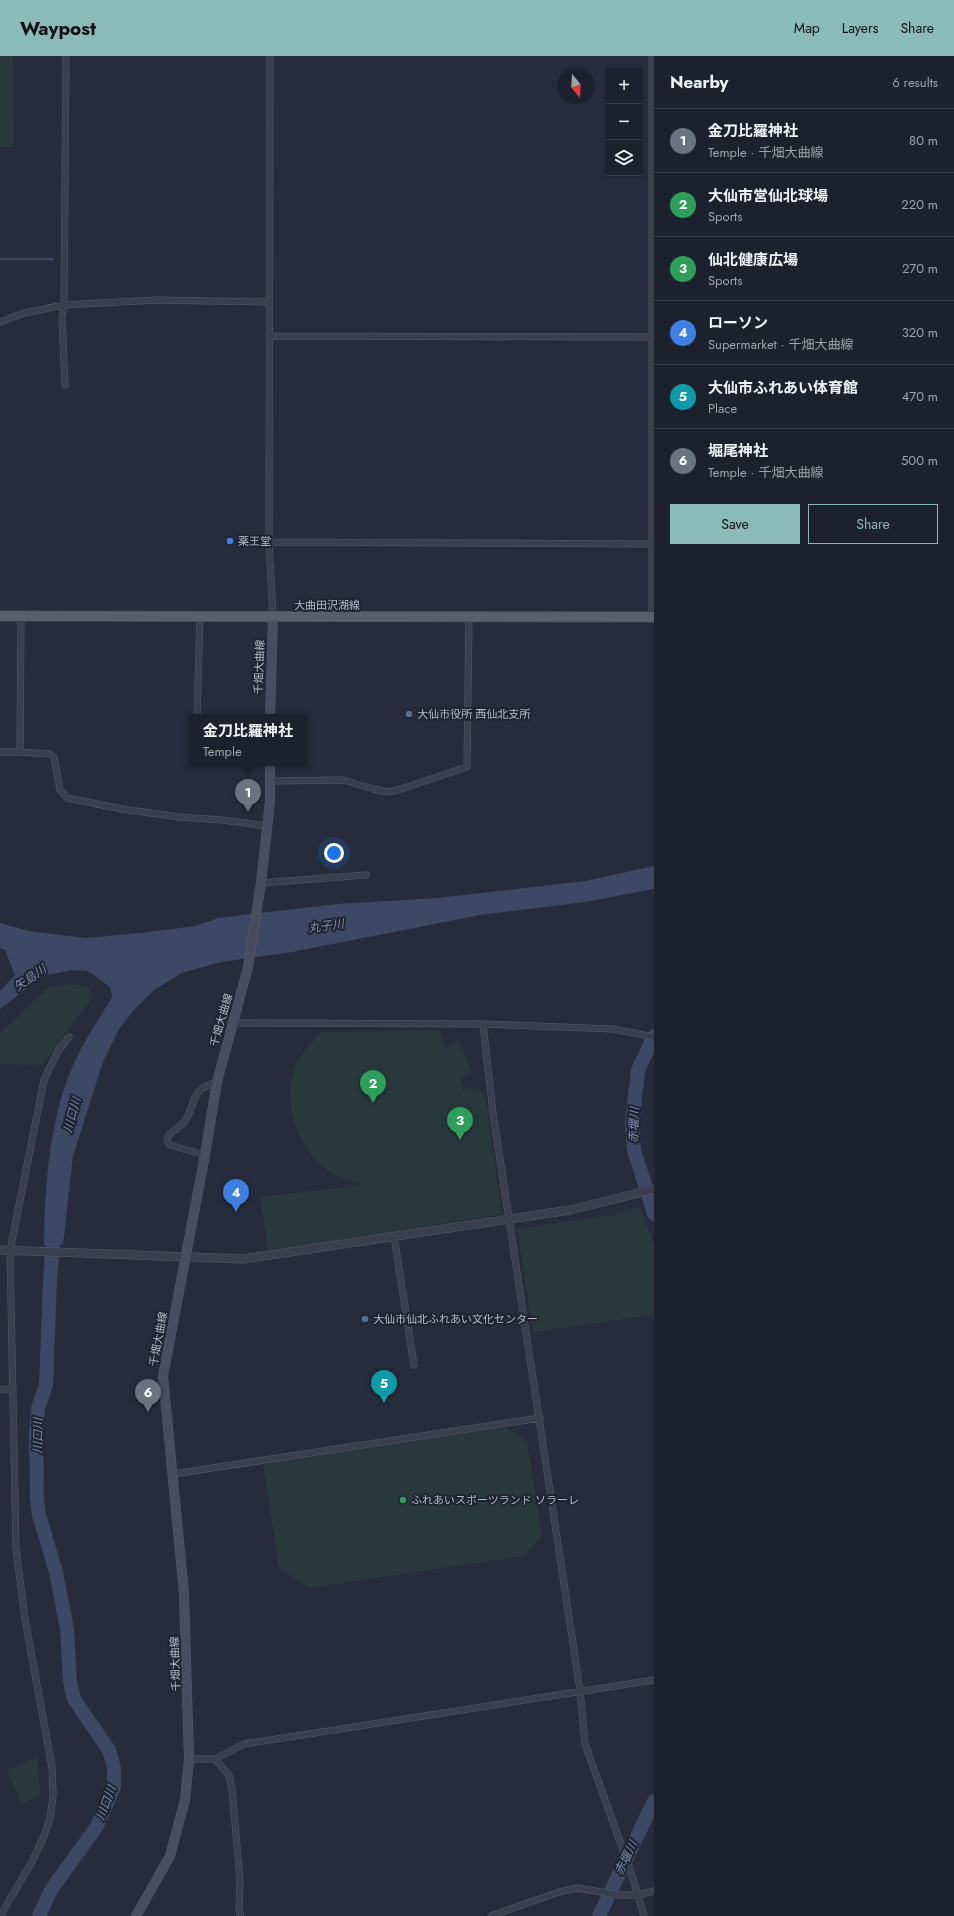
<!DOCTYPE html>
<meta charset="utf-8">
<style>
:root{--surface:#1c212d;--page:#252935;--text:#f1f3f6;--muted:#a0a3aa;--line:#3a3e49;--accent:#8bbbb9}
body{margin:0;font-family:Jost,"Noto Sans JP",sans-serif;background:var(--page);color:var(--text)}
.controls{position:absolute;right:12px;top:12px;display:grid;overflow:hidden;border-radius:0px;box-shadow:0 1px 3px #0004}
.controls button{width:36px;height:36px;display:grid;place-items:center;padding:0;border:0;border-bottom:1px solid var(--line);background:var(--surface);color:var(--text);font:20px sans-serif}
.compass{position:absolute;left:558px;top:12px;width:36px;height:36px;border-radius:50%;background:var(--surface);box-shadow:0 1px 3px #0004;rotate:162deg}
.you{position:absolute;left:334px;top:797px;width:14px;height:14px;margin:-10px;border:3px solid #fff;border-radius:50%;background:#1a73e8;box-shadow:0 0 0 6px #1a73e833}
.badge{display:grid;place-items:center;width:26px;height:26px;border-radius:50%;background:var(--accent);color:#fff;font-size:13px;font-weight:700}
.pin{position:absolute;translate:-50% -33px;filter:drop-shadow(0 1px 2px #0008)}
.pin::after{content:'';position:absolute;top:21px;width:14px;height:12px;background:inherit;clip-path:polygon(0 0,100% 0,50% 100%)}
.popup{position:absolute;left:189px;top:658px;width:118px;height:52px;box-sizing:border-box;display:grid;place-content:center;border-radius:0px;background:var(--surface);filter:drop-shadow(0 1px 3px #0005);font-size:13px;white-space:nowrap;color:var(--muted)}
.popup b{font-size:15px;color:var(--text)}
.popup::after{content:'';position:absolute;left:50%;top:100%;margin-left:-8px;border:8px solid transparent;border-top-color:var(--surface)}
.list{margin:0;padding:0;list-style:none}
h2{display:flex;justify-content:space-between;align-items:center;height:52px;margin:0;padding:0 16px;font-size:17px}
h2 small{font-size:13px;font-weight:400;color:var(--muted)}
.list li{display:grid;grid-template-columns:26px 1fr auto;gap:12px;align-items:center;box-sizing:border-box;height:64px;padding:0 16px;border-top:1px solid var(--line)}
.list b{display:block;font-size:15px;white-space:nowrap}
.list p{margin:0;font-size:13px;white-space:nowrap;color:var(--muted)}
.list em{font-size:13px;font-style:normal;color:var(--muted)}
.actions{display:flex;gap:8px;padding:12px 16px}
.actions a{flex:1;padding:9px 0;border:1px solid var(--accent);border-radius:0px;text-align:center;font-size:14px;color:var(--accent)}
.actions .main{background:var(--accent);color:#111}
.icon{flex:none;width:22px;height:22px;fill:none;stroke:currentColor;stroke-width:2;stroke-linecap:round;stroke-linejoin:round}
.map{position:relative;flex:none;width:654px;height:1860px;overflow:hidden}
header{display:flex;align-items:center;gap:24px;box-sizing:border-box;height:56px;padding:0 20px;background:var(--accent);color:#111}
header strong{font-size:19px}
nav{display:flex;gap:22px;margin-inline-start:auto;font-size:14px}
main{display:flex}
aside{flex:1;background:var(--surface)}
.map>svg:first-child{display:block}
</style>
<header>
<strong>Waypost</strong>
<nav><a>Map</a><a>Layers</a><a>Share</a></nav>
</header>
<main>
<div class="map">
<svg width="654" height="1860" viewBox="0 0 654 1860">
<rect width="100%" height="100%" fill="#262c3c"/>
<path fill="#28383d" d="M0 0H13L14 91H0Z
M70 928 88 931 93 940 43 1009 0 1008V977L49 931Z
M438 974 446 992 459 985 472 1017 460 1022 463 1034 468 1031 485 1038 502 1158 374 1179 268 1194 260 1141 364 1129C350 1124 337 1122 325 1112 299 1091 285 1055 292 1022 296 1003 309 989 321 976Z
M640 1151 654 1188V1259L533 1276 517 1173 613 1159Z
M504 1371 527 1385 542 1480 524 1500 309 1532 279 1512 263 1408Z
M38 1700 40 1739 22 1748 7 1715Z"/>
<path fill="#3d4864" d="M654 810V833L585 846 480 859 292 896 221 906 182 917 154 934 134 954 119 973 103 1006 73 1100 63 1189H44C45 1128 49 1061 75 1005 85 983 100 962 112 941L110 931 88 915 72 914 42 920 0 953V935L15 919 5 894 0 892V867L29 875 86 882 140 877 196 870 218 862 337 848 438 842 585 825Z"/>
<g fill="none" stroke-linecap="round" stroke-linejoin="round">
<path stroke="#3d4864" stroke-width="2.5" d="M0 203H53"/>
<path stroke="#3d4864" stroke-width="14" d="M654 980 638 1014 632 1068 634 1094 654 1158
M39 1860 51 1834 97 1770 114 1731V1712L109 1694 74 1643 70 1626 67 1573 56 1516 39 1459 37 1443 36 1380 38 1352 46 1329 50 1225 54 1171
M599 1860 654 1745"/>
<g stroke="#555a68" stroke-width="7">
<path id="minor" d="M270 0 269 486 273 561
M0 266 24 257 64 249 156 244 269 246
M269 280 653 281
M65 329 62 261 64 249 66 0
M269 486 654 488
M652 561V0
M197 661 200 560
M0 696H20L21 560
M20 696 50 698 54 701 60 734 67 742 122 753 179 761 222 764 267 770
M269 725 343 724 374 733 387 736 398 734 467 711 469 561
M261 827 366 819
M231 967 483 968 613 973 654 981
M483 968 493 1057 580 1634 585 1688 631 1816 644 1860
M205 1099 170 1089 168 1087 167 1082C172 1074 180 1072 185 1065 198 1045 188 1035 217 1026
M394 1180 414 1309
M0 1334 12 1333
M173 1418 540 1362
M189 1703H215L244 1688 654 1624
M215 1703 229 1719 232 1733 240 1824 239 1854 241 1860
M0 1860 32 1806 44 1780 50 1763 53 1739 52 1711 25 1563 16 1493 10 1195 44 1024 58 995 69 981
M491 1860 559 1836 577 1832 619 1839H638L654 1835"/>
</g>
<g stroke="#555a68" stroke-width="9">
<path id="tertiary" d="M0 1194 243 1203 570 1154 654 1133"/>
</g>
<g stroke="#555a68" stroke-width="10">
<path id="secondary" d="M270 661 273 561
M136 1860 170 1800 185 1744 189 1703 184 1537 163 1320 205 1099 217 1026 248 911 261 827 270 745V707"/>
</g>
<g stroke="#434856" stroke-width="11">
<path id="primary" d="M0 560 654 561"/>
</g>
<use href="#minor" stroke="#3a3f4d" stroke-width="6"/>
<use href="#tertiary" stroke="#3a3f4d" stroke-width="8"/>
<use href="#secondary" stroke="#484d5f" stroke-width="9"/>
<use href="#primary" stroke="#585e6c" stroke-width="10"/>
</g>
<circle fill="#3f7fe0" stroke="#1f2432" stroke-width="1.5" cx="230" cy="485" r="4"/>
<g fill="#5c6f8a" stroke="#1f2432" stroke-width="1.5">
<circle cx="409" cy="658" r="4"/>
<circle cx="365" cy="1263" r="4"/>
</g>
<circle fill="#2e9e5b" stroke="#1f2432" stroke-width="1.5" cx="403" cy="1444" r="4"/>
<g text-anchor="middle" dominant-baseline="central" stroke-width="4" stroke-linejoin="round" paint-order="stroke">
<g font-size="11" fill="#b6bac8" stroke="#1f2432" text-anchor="start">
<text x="238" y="485">薬王堂</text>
<text x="417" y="658">大仙市役所 西仙北支所</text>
<text x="373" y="1263">大仙市仙北ふれあい文化センター</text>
<text x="411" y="1444">ふれあいスポーツランド ソラーレ</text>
</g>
<g font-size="11" fill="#b6bac8" stroke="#1f2432">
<text x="327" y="549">大曲田沢湖線</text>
<text transform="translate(259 611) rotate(-88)">千畑大曲線</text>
<text transform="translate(221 964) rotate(-74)">千畑大曲線</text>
<text transform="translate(158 1283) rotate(-79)">千畑大曲線</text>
<text transform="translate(175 1608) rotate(-92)">千畑大曲線</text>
</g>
<g font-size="12" font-style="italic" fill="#7f8dad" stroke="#1f2432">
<text transform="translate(326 870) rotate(-8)">丸子川</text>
<text transform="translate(30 922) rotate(-35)">矢島川</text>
<text transform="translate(72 1059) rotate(-75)">川口川</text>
<text transform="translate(634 1069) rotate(-88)">赤堰川</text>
<text transform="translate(38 1380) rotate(-89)">川口川</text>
<text transform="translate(106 1747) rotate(-70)">川口川</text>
<text transform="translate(626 1802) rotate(-64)">赤堰川</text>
</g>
</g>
</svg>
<div class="controls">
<button>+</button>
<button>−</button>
<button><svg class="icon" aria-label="layers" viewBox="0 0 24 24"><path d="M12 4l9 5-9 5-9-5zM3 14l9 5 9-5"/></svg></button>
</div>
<svg class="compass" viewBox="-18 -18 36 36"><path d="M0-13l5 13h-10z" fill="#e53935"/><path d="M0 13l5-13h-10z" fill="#a0a3aa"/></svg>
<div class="you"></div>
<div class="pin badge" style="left:248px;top:756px;background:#6b7280">1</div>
<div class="popup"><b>金刀比羅神社</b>Temple</div>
<div class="pin badge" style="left:373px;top:1047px;background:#2e9e5b">2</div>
<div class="pin badge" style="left:460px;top:1084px;background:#2e9e5b">3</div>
<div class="pin badge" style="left:236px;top:1156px;background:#3f7fe0">4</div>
<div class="pin badge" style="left:384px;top:1347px;background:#0f9aa8">5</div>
<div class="pin badge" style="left:148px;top:1356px;background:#6b7280">6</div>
</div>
<aside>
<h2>Nearby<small>6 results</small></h2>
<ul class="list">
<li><span class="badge" style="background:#6b7280">1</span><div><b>金刀比羅神社</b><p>Temple · 千畑大曲線</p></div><em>80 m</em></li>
<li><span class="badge" style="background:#2e9e5b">2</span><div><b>大仙市営仙北球場</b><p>Sports</p></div><em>220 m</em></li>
<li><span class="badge" style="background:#2e9e5b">3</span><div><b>仙北健康広場</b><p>Sports</p></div><em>270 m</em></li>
<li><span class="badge" style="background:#3f7fe0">4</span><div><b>ローソン</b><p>Supermarket · 千畑大曲線</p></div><em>320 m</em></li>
<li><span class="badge" style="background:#0f9aa8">5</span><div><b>大仙市ふれあい体育館</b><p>Place</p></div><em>470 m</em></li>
<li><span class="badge" style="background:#6b7280">6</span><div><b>堀尾神社</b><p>Temple · 千畑大曲線</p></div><em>500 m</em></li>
</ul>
<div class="actions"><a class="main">Save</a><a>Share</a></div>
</aside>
</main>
